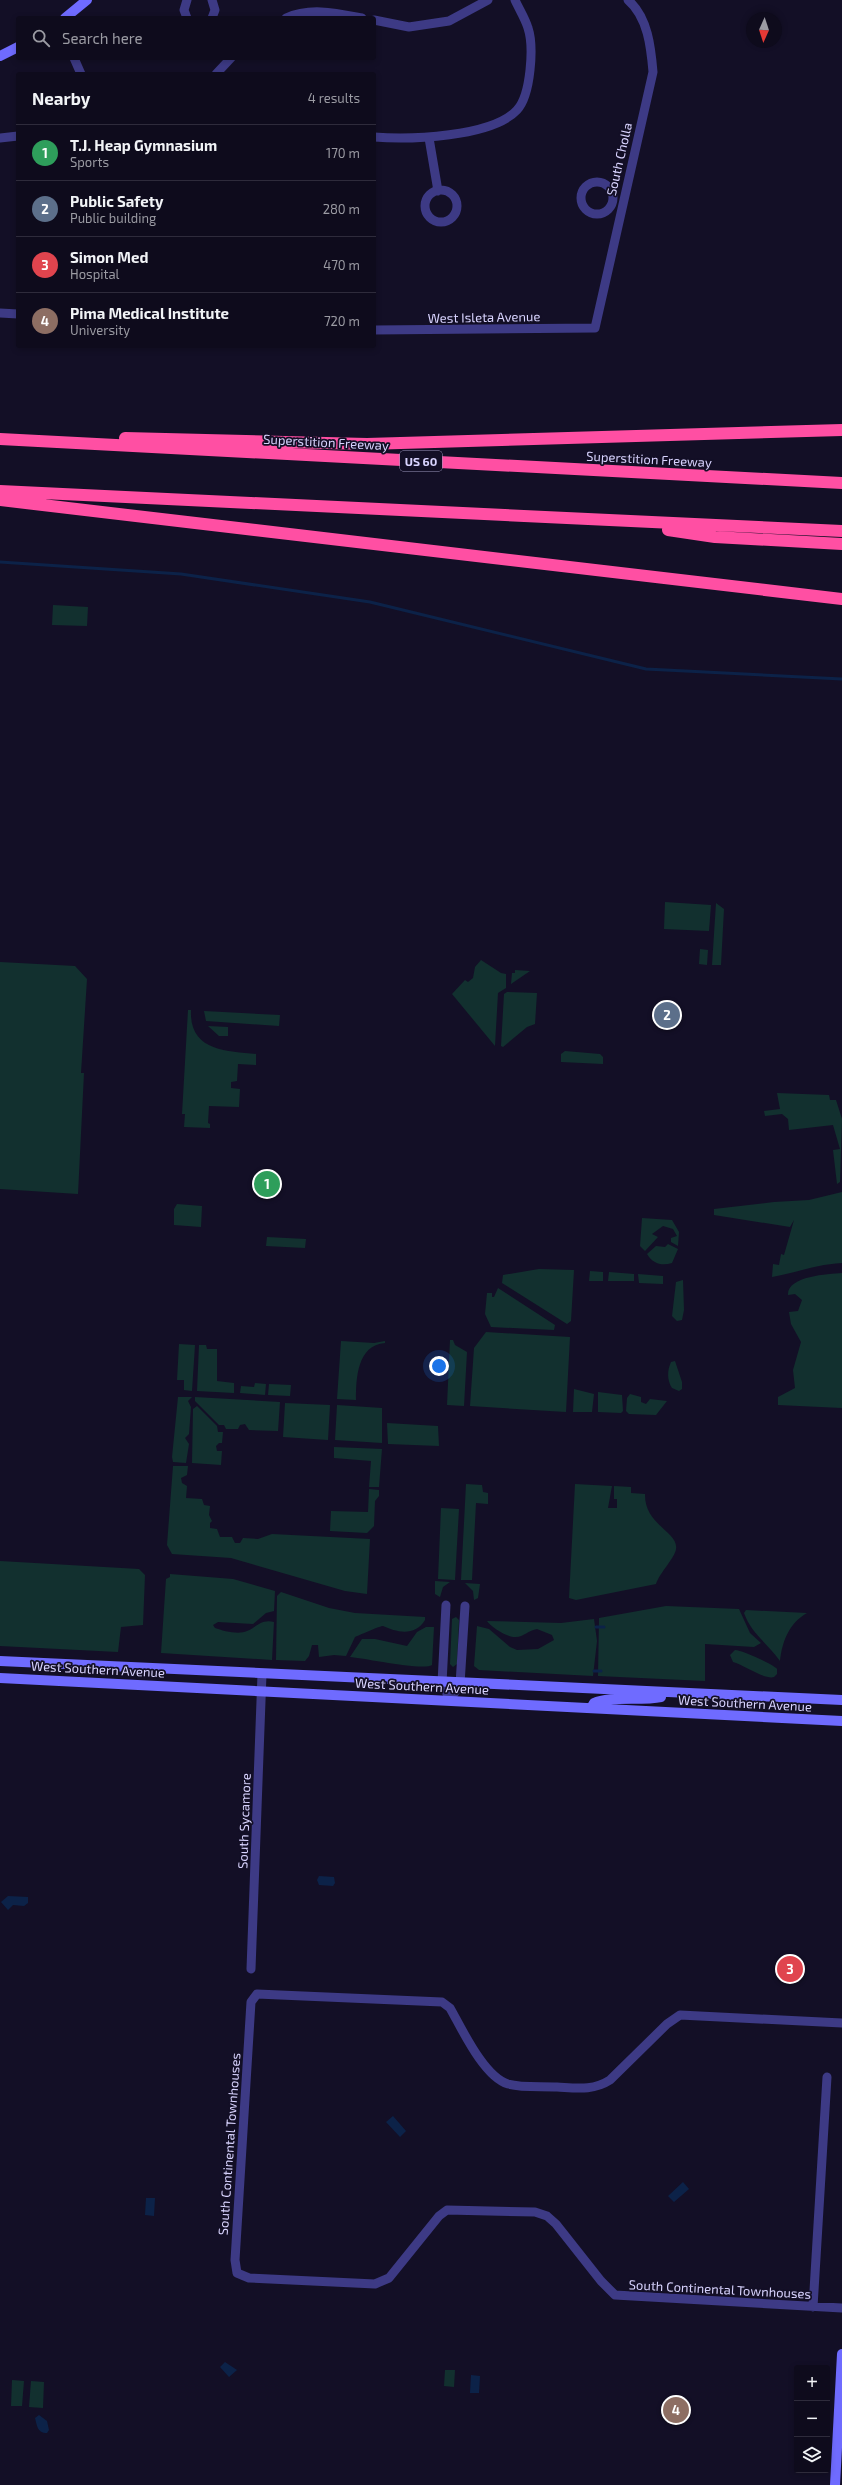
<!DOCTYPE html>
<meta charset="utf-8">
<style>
:root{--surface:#0e0b1c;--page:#1c1929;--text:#f1f3f6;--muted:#9b9ba3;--line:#2e2b3b;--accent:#1a73e8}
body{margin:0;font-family:"Exo 2",sans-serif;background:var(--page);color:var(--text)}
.controls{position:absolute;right:12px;bottom:12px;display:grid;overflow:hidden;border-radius:4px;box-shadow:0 2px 6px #0003}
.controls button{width:36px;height:36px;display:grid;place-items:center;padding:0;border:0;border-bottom:1px solid var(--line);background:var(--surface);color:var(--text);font:20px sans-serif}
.compass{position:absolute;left:746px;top:12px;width:36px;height:36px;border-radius:50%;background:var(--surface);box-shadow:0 2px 6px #0003;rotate:183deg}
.you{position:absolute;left:439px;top:1366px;width:14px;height:14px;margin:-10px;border:3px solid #fff;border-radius:50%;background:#1a73e8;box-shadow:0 0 0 6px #1a73e833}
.badge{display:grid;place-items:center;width:26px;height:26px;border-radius:50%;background:var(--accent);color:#fff;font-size:13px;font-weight:700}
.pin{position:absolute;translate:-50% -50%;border:2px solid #fff;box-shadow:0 1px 4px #0006}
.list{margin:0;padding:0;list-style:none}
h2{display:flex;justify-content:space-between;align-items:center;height:52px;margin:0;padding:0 16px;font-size:17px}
h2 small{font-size:13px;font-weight:400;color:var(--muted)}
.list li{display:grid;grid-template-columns:26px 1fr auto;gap:12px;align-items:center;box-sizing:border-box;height:56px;padding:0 16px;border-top:1px solid var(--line)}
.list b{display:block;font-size:15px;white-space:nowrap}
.list p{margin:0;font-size:13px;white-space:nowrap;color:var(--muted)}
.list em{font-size:13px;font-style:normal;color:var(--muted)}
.icon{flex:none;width:22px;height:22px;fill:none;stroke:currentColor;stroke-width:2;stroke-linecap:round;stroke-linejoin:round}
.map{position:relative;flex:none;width:842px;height:2485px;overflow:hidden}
.search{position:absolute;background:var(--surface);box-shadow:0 2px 6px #0003;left:16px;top:16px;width:360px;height:44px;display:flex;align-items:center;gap:10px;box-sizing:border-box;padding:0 14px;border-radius:4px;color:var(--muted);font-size:15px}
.panel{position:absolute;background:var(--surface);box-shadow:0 2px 6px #0003;left:16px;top:72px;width:360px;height:276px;border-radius:4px}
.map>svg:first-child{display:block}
</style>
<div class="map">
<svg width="842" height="2485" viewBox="0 0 842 2485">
<rect width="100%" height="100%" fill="#130f26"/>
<path fill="#12302f" d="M53 605 88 607 87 626 52 625Z
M665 902 711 905 709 931 664 929Z
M716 903 724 909 721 965H712Z
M700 949 708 950 707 965 699 964Z
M481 960 501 973 506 974V988L498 993 495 1046 452 994 465 980 468 982 473 978 475 967Z
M0 962 75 966 87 979 81 1073H84L78 1194 0 1189Z
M515 970 530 971 511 984 512 973H515Z
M507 992 537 993 535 1024 527 1027 503 1047 501 1046 504 994Z
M188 1010H191C189 1051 226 1051 256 1054V1065L238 1064 237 1081 231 1082V1088L240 1089 239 1107 209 1106 208 1123 210 1124V1128L184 1127 185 1114H182Z
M204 1011 280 1015 279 1026 206 1021Z
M208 1026 228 1027V1036H219Z
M565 1051 600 1054 603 1057V1064L561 1062V1054Z
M777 1093 829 1095 830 1100H836L842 1119 840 1182 837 1184 833 1150 840 1149 833 1125 789 1130 788 1119 782 1114 765 1116 764 1111 780 1109Z
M842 1192V1263C818 1264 795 1273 772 1277L773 1264 779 1265 781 1254 784 1255 794 1220 790 1227 714 1215V1209L774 1202 809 1200Z
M177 1204 202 1206 201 1227 174 1225V1209Z
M642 1218 672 1220 679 1232 678 1246 671 1242V1238L677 1236 673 1229 663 1226 652 1234 658 1237 645 1251 640 1246Z
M267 1237 306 1239 305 1248 266 1246Z
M668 1244 678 1249 672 1263C662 1266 653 1264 647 1254L656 1246 665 1247Z
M539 1269 574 1270 571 1321 567 1324 502 1283 503 1275Z
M590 1271 603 1272V1281H589Z
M609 1272 634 1274V1281H608Z
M842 1273V1408L778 1405V1397L795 1388 793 1370 801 1342 791 1324 789 1312 798 1311 802 1300 795 1294 788 1295C787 1276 828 1274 842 1273Z
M638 1274 663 1276V1284L639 1283Z
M683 1280 684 1310 682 1320 677 1321 672 1316 676 1282Z
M498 1288 555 1325 554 1330 491 1327 485 1314 487 1293H492V1297H494Z
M486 1332 570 1337 566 1412 470 1406 474 1348Z
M450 1340H453L455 1345 467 1352 464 1406 447 1405Z
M341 1341 374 1343 385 1341V1343C357 1345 356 1379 356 1400L337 1399Z
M179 1344 195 1345 192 1391 184 1390V1380H177Z
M199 1345H206L207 1349H217V1381L234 1383V1393L197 1391Z
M675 1361 682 1382V1389L679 1391 672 1388C667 1380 667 1371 671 1362Z
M255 1383 266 1384 265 1395 240 1393 241 1386 254 1387Z
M269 1384 291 1385 290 1396 268 1395Z
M574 1389 594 1394 592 1412H573Z
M598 1392 622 1395 623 1411 621 1413 598 1412Z
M630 1394 641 1397V1402L646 1404 650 1399 667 1401 656 1415 629 1414 626 1411 627 1398Z
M178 1397H192L188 1401 191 1407 189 1434 185 1438 189 1444 186 1463 173 1462 172 1457Z
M195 1397 280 1402 278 1431 249 1430 245 1424 240 1425 238 1429H226L224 1425H219L195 1401Z
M285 1403 330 1405 328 1440 283 1437Z
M337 1405 382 1408V1443L335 1440Z
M197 1406 217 1426 218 1432H223L222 1443H219L216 1446 217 1451H222L221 1465 192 1463 193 1409Z
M387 1423 438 1426 439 1446 388 1444Z
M334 1447 382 1449 379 1487H369L371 1461 334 1458Z
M173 1466H188L187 1475 181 1478 182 1483 187 1486 186 1498 202 1499 204 1505 210 1506 209 1515 212 1521 210 1523V1528L217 1529 220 1537H232L235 1543H240L243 1538 258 1539 272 1534 370 1539 367 1594 345 1591 231 1558 172 1554 167 1545Z
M466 1484 482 1485 483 1492 488 1493V1504L476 1503 472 1580H461Z
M575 1484 612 1486 608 1508H617V1499H614V1486L631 1487V1493L645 1494C644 1525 679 1532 676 1549 675 1558 660 1572 656 1584L576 1600 569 1598Z
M369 1489 379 1490V1496L375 1501 374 1526 367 1533 330 1531 331 1511 368 1512Z
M441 1508 459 1509 455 1580 438 1579Z
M0 1561 139 1569 145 1575 143 1625 121 1627 118 1652 0 1646Z
M170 1574 233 1579 275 1591 274 1611 266 1613 253 1624 218 1622 213 1625 215 1628C223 1631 239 1635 247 1631 257 1627 261 1619 274 1622L272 1660 161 1653 166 1579 170 1577Z
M435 1581 450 1582 443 1587 440 1597 435 1594Z
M465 1583 480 1584 478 1598 474 1600 473 1591Z
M281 1592 329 1608 355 1613 425 1617V1620C415 1637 396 1632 383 1626 382 1625 357 1636 355 1637L346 1656 334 1655 319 1657 318 1645H312L309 1656 305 1661 276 1660 277 1596Z
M666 1606 739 1609 750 1633 761 1643 754 1647 705 1644V1681L598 1676 599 1618Z
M746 1610 807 1613C789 1623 782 1642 780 1661 768 1644 751 1633 744 1613Z
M456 1617 459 1620 457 1664 453 1667 450 1664 452 1619Z
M594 1619 597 1641 593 1676 479 1670 474 1666 477 1626 489 1629 510 1647 517 1650 538 1649 554 1640 552 1635 537 1629C529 1630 523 1637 516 1637 508 1638 491 1627 487 1621L561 1623Z
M426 1627H434L432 1665C423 1671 364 1658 350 1657L362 1639H375L407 1646 417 1632Z
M735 1650C742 1650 775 1665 777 1669V1674L774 1677C765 1680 744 1665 733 1662L730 1655Z
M445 2370H455L454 2387 444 2386Z
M12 2380 24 2381 22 2406H11Z
M31 2381 44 2382 43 2408 29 2407Z"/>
<path fill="#0c2248" d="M319 1876 334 1877 335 1883 333 1886 319 1885 317 1880Z
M8 1896 28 1897V1903L24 1906 13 1905 8 1910 1 1902Z
M393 2116 406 2131 400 2137 386 2122Z
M683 2182 689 2189 674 2202 668 2196Z
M146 2198H155L154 2216 145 2215Z
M225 2362 237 2370 229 2377 220 2367Z
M471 2375 480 2376 479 2393H470Z
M39 2415 47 2421 49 2430 47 2433C37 2433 37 2425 35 2418Z"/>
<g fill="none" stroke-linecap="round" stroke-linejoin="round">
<path stroke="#0c2248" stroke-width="3" d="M0 562 181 574 370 602 646 669 842 679
M596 1627H604
M594 1671H601"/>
<path stroke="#3d3a85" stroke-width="9" d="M212 0 215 10 212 18
M187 18 184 10 187 0
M286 18C310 7 336 13 362 18
M374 20 409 27 449 21 488 0
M74 58 81 74
M216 74 231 58
M374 137C409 140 492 137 517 110 531 95 534 46 528 28 525 18 519 9 515 0
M0 138 18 136
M429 138 438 191
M581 198a16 16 0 1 1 32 0a16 16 0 1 1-32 0Z
M425 206a16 16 0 1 1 32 0a16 16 0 1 1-32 0Z
M0 313 18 314
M374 330 595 328 653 72C651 48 648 17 628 0
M446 1605 442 1683 450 1700
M450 1700 460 1684 465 1606
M251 1969 262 1674
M842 2023 680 2015 667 2024 610 2080C593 2091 576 2088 557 2087 541 2086 523 2088 508 2084 484 2077 462 2029 450 2008L442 2002 257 1994 251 2002 235 2260 237 2273 249 2278 375 2284 389 2278 439 2216 447 2210 535 2212 547 2216 556 2224 601 2281 615 2295 842 2308
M813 2307 827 2077"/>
<path stroke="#6f6bff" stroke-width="10" d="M65 18 87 0
M0 56 18 47
M0 1661 842 1700
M0 1678 842 1721
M591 1708 594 1703C609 1696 642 1701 661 1697
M835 2485 842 2354"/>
<path stroke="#ff4fa3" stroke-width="12" d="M125 438 367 444 842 430
M0 439 842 483
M0 491 842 531
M0 500 842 599
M668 530 715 537 842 544"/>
</g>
<g text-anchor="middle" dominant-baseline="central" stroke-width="3.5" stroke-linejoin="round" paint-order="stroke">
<rect fill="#130f26" stroke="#9e99be" stroke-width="1" x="400" y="451" width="42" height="20" rx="3"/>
<g font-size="12" font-weight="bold" fill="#d9d4ff">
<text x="421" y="461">US 60</text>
</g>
<g font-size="13" fill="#d9d4ff" stroke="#130f26">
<text transform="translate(619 159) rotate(-77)">South Cholla</text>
<text transform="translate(484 317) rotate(-1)">West Isleta Avenue</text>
<text transform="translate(326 442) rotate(3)">Superstition Freeway</text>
<text transform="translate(649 459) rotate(3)">Superstition Freeway</text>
<text transform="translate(98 1669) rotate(3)">West Southern Avenue</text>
<text transform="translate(422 1686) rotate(3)">West Southern Avenue</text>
<text transform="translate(745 1703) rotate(3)">West Southern Avenue</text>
<text transform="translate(244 1821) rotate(-88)">South Sycamore</text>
<text transform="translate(229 2144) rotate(-86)">South Continental Townhouses</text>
<text transform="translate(720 2289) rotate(3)">South Continental Townhouses</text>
</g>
</g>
</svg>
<div class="controls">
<button>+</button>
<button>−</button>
<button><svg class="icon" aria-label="layers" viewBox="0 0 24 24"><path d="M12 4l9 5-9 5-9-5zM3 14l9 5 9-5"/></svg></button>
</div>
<svg class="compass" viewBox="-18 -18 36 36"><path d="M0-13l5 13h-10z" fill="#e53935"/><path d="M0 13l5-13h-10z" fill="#9b9ba3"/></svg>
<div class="you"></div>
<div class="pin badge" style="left:267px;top:1184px;background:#2e9e5b">1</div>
<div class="pin badge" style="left:667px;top:1015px;background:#5c6f8a">2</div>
<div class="pin badge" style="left:790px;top:1969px;background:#e0444e">3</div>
<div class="pin badge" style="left:676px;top:2410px;background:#8d6e63">4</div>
<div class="search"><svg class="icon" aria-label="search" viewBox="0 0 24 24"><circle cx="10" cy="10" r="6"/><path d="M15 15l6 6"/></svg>Search here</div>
<section class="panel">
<h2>Nearby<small>4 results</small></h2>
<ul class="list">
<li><span class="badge" style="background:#2e9e5b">1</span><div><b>T.J. Heap Gymnasium</b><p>Sports</p></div><em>170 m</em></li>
<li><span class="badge" style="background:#5c6f8a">2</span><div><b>Public Safety</b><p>Public building</p></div><em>280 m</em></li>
<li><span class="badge" style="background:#e0444e">3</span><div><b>Simon Med</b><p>Hospital</p></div><em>470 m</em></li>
<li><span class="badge" style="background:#8d6e63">4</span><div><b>Pima Medical Institute</b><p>University</p></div><em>720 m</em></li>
</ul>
</section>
</div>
